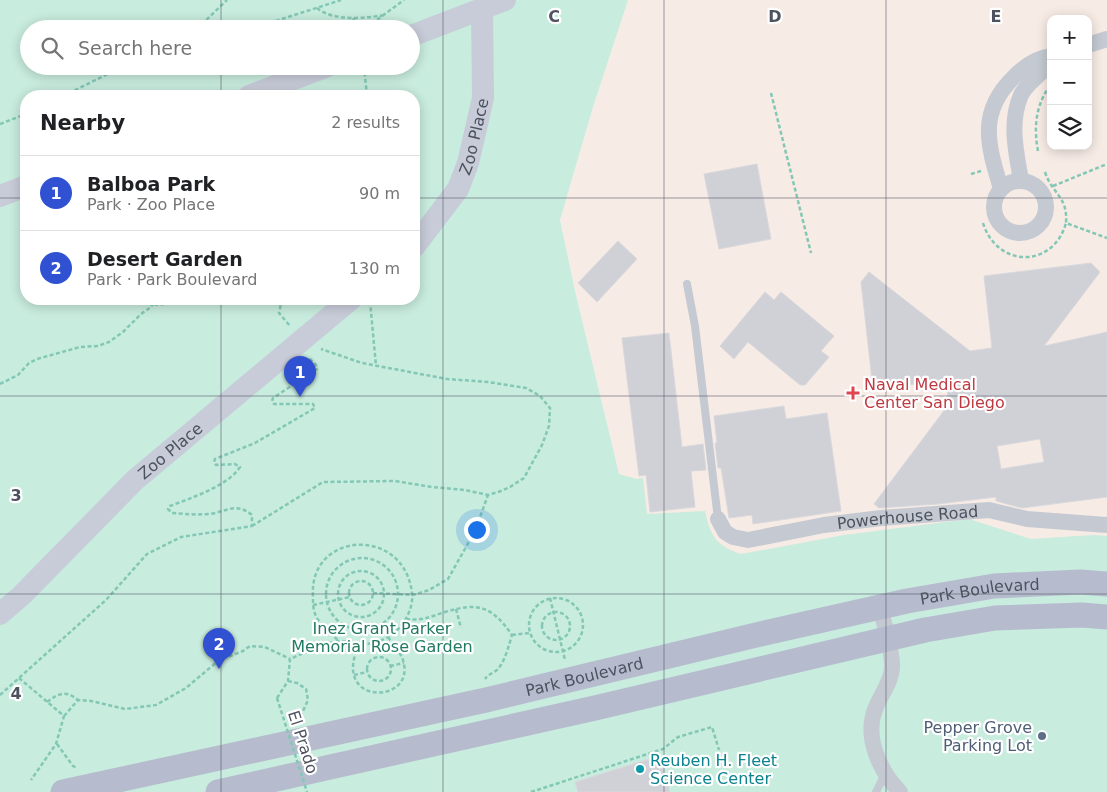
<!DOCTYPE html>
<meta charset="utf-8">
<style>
:root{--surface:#fff;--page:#f2f2f2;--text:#202124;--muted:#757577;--line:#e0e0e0;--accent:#2f51d2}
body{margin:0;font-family:"DejaVu Sans",sans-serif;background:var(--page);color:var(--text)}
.controls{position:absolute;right:15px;top:15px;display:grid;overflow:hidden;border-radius:10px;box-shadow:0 2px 12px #0003}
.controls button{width:45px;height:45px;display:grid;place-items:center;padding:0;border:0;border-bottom:1px solid var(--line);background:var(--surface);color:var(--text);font:25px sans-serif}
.you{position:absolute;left:476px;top:529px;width:18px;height:18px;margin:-12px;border:4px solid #fff;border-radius:50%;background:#1a73e8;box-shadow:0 0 0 8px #1a73e833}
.badge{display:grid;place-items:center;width:32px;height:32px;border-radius:50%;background:var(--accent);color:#fff;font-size:16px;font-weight:700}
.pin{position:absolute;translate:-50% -41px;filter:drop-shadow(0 1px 2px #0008)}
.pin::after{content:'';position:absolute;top:26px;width:18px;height:15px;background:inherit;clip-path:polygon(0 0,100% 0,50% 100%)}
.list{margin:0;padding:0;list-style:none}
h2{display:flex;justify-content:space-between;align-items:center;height:65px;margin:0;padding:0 20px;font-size:21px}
h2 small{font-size:16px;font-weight:400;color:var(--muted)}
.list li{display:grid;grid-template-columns:32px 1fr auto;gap:15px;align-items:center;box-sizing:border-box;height:75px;padding:0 20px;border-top:1px solid var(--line)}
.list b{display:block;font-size:19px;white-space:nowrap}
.list p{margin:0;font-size:16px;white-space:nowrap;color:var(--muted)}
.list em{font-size:16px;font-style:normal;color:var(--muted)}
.icon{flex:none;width:28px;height:28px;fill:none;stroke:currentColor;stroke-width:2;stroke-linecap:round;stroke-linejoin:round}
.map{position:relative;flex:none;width:1107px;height:792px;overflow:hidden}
.search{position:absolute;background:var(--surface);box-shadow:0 2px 12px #0003;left:20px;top:20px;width:400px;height:55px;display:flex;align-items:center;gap:12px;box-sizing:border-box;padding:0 18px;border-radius:28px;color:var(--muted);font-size:19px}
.panel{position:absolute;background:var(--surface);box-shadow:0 2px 12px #0003;left:20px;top:90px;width:400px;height:215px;border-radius:20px}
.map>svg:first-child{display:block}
</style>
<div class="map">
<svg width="1107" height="792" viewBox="0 0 1107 792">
<rect width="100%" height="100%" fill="#f5f3f3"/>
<path fill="#f7ebe5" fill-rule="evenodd" d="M628 0H1107V565L1067 561 917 576 663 631 624 495 575 291 560 220 593 107ZM1051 19H1088V146H1051Z"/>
<path fill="#c8ecde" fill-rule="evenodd" d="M0 0H628L593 107 560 220 575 291 619 474 637 479 643 478 647 514 705 511C710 535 716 546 741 554L844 535 969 519 1031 539 1094 535 1107 536V792H0ZM29 29H411V66H29ZM26 96H414V299H26Z"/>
<path fill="#d0d1d6" stroke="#d8d8dd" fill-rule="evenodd" d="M757 164 771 239 719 249 704 174Z
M618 241 637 259 597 302 578 283Z
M1091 263 1100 272 1044 346 1107 332V497L1022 508 996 501V497L938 504 879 508 874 504 949 404 946 381 873 389 861 282 869 272 970 351 992 348 984 276ZM1040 439 1044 462 1001 469 997 446Z
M765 292 774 300 781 292 834 336 821 351 829 357 805 385H800L748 342 734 359 720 346Z
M669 333 682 447 703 444 706 470 691 471 695 507 650 512 646 475 639 476 622 338Z
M784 406 786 419 827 413 841 511 753 524 752 515 729 518 721 468H718L715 443H717L714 416Z
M659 756 670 792H578L575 782Z"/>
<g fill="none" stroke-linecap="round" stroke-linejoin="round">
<path stroke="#83c7b5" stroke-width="2.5" stroke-dasharray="4 2.5" stroke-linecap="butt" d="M317 8C334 22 366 18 385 15
M353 18 360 29
M197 29 227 0
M251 29 341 0
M360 29 378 19 404 0
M364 66 367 96
M771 93 811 253
M63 96 122 67 127 66
M0 124 26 114
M1038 151C1034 130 1035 109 1047 90
M1045 172C1052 194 1068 196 1066 223L1107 238
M971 174 981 171
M1053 186 1107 164
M983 223C997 268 1053 269 1066 223
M282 299 279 313 290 326
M370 301 376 366
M154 304 158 305 194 299
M0 384 18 375 29 363 37 359 80 347 98 346 109 342 123 332 141 314 151 307 155 299
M252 526 323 482 395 481 432 487 465 490 488 495 501 491 510 487 524 478 542 445 549 426 550 408 540 396 526 388 488 382 447 379 362 363 321 349
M326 594a36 36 0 1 1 72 0a36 36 0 1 1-72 0Z
M338 594a23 23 0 1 1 46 0a23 23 0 1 1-46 0Z
M349 593a12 12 0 1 1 24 0a12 12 0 1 1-24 0Z
M373 593 413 595 429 590 448 579 475 531 488 495
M529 625a27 27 0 1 1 54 0a27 27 0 1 1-54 0Z
M550 598 565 660
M313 605 350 597
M456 609 461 628
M542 626a14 14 0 1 1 28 0a14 14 0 1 1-28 0Z
M406 619C423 621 429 617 445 612 478 602 492 606 512 635 509 645 505 661 498 669 494 673 488 674 485 679
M512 635 530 633
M358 644C356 652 353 660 353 667 352 704 411 699 404 664 402 653 394 646 388 637
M367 669a12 12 0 1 1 24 0a12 12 0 1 1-24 0Z
M390 666 404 663
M354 675 367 672
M19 678 64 716 56 744 31 780
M288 681 297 683 306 689 308 700 299 720
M0 695 106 600 147 554 181 537 252 526V515C235 501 225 513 208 514 196 515 184 514 172 513L168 509 170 506C191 498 228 486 240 467L235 464 216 465 214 462 215 459 255 443 315 408 313 404H274L272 401 273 398 317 369 316 365 309 358
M277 698 288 681 290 659C302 654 327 642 340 641 346 641 352 644 359 644 368 645 379 642 388 637 402 629 414 610 412 593 404 525 308 531 313 597 313 603 313 610 316 616 321 626 331 634 339 641
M47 702C59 693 66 690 78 700
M64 716 78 700 91 701 125 709 156 705 186 688 218 661 243 651 250 646 265 647 290 659
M57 744 73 766 77 768
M531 792 663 749 678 737 712 727 719 750"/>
<path stroke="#c5cad2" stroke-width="8" d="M687 284 695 326 718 519
M876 792 885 774"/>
<g stroke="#c5cad2" stroke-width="16">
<path d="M1088 45 1107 39"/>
<path d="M1021 180C1016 152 1009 122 1021 95 1025 86 1043 71 1051 64"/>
<circle cx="1020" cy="207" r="26"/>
<path d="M1001 189C988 145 977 112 1015 76 1025 66 1036 58 1051 56"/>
<path id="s1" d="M718 519 725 532 733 537 748 540 824 525 881 518 989 510 1027 519 1107 525"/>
<path d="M880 607C884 624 893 652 892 668 891 683 881 694 876 707 863 737 880 771 900 792"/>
</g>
<g stroke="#c8ccd9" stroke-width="22">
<path d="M411 36 505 0"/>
<path d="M249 96 328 66"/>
<path d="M0 196 26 186"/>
<path id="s2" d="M414 247 458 189 468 163 483 98 482 10"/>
<path id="s3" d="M0 614 21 596 135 480 351 299"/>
</g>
<g stroke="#b6bcce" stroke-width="25">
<path id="s4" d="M63 792 486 700 769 632 907 601 994 586 1080 582 1107 584"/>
<path d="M218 792 595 708 925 630 995 618 1082 615 1107 617"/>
</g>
<path stroke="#83c7b5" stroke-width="2.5" stroke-dasharray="4 2.5" stroke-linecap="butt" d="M277 698 307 792"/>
</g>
<path fill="none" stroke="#4c525e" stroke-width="1" stroke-opacity="0.55" d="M221 0V29M443 0V792M664 0V792M886 0V792M221 66V96M0 198H26M414 198H1107M221 299V792M0 396H1107M0 594H1107"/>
<path fill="#e0444e" stroke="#fff" stroke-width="2" d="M850.5 385.5h5v5h5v5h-5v5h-5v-5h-5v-5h5z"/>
<circle fill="#5c6f8a" stroke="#fff" stroke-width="2" cx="1042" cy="736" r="5"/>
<circle fill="#0f9aa8" stroke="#fff" stroke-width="2" cx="640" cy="769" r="5"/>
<g text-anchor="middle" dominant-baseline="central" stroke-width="4.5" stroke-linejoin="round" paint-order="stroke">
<g font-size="16" fill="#4c525e" stroke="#fff">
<text stroke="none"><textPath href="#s2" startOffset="128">Zoo Place</textPath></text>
<text stroke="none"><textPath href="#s3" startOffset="236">Zoo Place</textPath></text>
<text stroke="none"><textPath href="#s1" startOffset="201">Powerhouse Road</textPath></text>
<text stroke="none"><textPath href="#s4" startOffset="939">Park Boulevard</textPath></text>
<text stroke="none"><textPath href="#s4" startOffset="534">Park Boulevard</textPath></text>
<text transform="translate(303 742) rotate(72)">El Prado</text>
</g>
<g font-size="16" fill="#be3a42" stroke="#fff" text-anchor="start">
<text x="864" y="384">Naval Medical<tspan x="864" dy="18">Center San Diego</tspan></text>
</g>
<g font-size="16" fill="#237a62" stroke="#fff">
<text x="382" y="628">Inez Grant Parker<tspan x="382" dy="18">Memorial Rose Garden</tspan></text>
</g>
<g font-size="16" fill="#4e5e75" stroke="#fff" text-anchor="end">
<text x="1032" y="727">Pepper Grove<tspan x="1032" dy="18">Parking Lot</tspan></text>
</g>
<g font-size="16" fill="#0d838f" stroke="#fff" text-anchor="start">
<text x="650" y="760">Reuben H. Fleet<tspan x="650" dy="18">Science Center</tspan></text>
</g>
</g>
<g font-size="16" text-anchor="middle" font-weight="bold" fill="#4c525e" stroke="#fff" stroke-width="4.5" stroke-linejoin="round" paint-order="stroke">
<text x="554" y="22">C</text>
<text x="775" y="22">D</text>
<text x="996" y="22">E</text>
<text x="16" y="501">3</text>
<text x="16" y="699">4</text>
</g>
</svg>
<div class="controls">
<button>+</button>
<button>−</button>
<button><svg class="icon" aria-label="layers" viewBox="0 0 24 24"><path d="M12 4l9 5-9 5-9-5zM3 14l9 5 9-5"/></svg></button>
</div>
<div class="you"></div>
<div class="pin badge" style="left:300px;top:397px">1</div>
<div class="pin badge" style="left:219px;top:669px">2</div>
<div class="search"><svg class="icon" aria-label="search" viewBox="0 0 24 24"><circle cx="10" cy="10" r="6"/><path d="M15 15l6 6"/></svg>Search here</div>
<section class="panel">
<h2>Nearby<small>2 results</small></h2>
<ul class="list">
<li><span class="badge">1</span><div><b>Balboa Park</b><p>Park · Zoo Place</p></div><em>90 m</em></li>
<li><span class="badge">2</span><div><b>Desert Garden</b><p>Park · Park Boulevard</p></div><em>130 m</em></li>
</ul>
</section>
</div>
